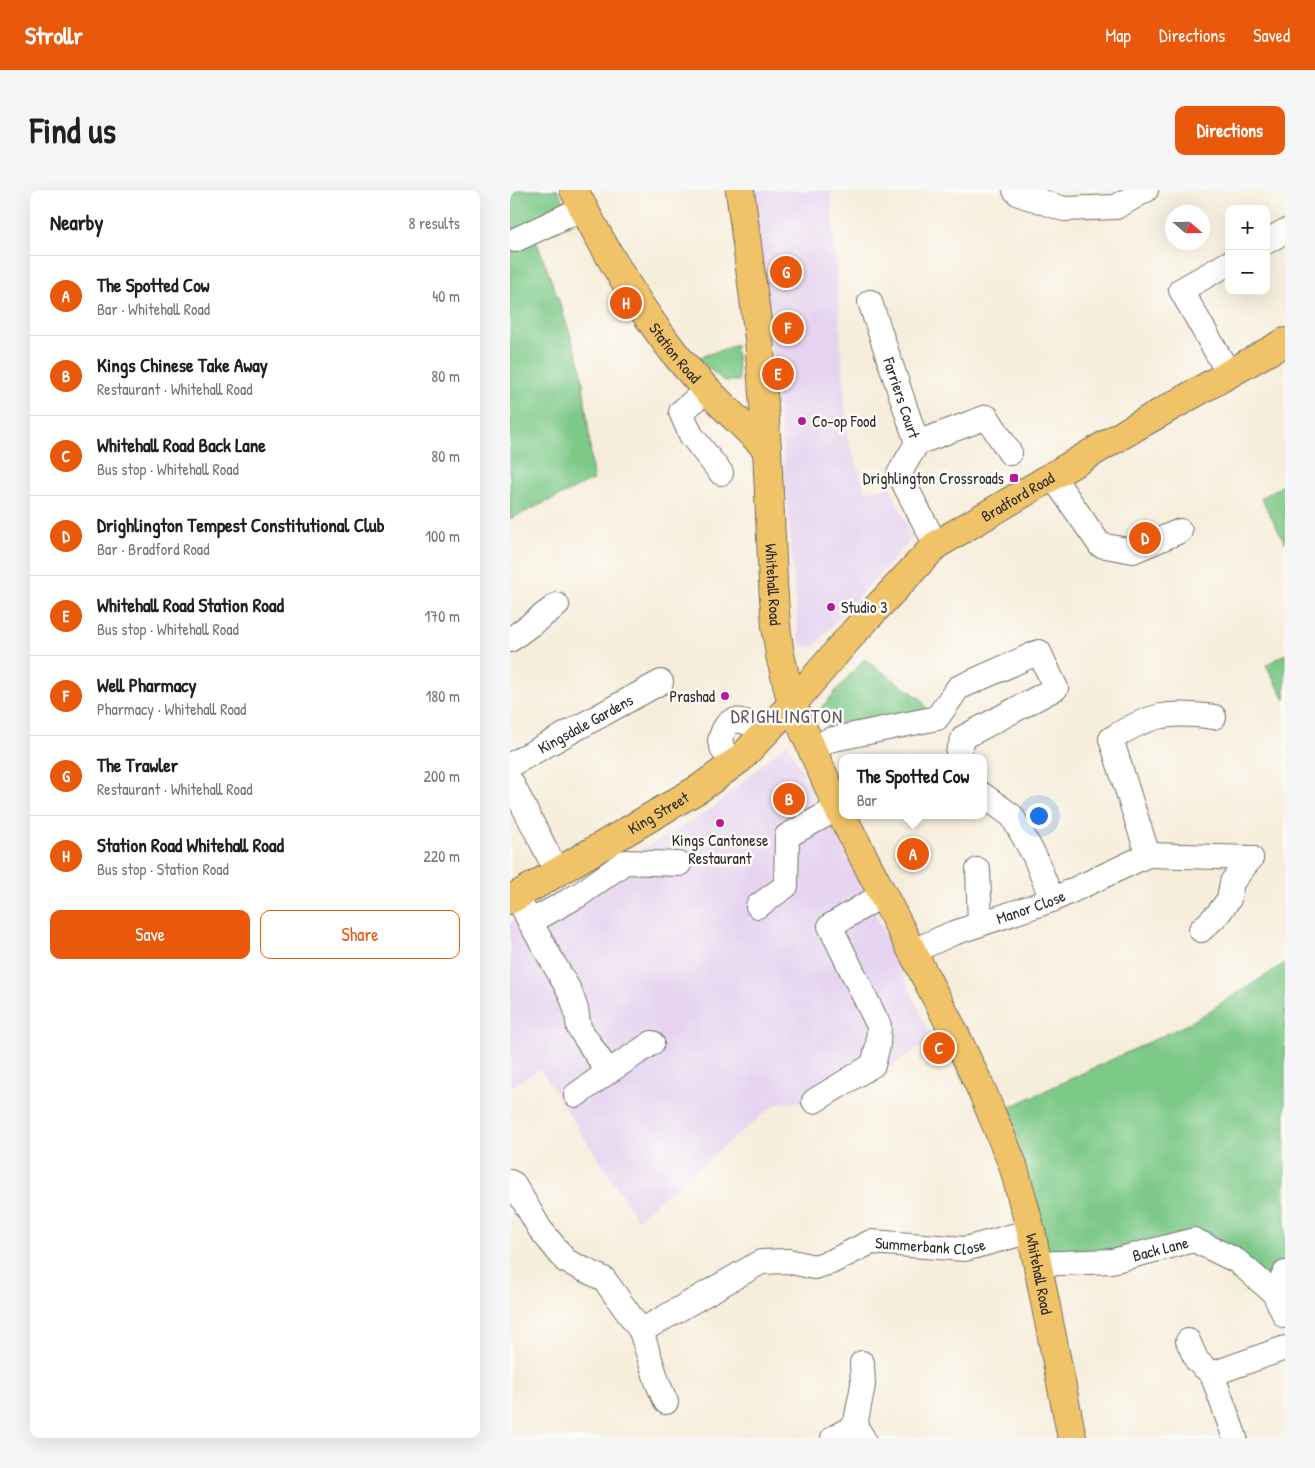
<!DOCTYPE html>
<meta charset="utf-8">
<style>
:root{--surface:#fff;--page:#f6f6f6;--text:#202124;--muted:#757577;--line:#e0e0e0;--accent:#ea580c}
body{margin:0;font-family:"Patrick Hand",sans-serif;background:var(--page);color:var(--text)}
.controls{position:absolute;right:15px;top:15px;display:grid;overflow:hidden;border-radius:10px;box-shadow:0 5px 20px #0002}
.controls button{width:45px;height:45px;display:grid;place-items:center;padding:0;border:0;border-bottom:1px solid var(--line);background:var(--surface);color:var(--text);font:25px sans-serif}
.compass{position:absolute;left:655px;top:15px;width:45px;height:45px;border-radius:50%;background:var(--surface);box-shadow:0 5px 20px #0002;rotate:110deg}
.you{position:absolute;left:528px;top:625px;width:18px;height:18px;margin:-12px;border:4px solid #fff;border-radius:50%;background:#1a73e8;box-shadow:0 0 0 8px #1a73e833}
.badge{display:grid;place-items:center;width:32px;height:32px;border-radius:50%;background:var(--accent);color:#fff;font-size:16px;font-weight:700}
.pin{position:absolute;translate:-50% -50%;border:2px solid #fff;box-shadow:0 1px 5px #0006}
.popup{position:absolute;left:329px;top:564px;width:148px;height:65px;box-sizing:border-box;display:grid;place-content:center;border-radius:10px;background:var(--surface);filter:drop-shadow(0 1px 4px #0005);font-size:16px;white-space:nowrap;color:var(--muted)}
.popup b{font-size:19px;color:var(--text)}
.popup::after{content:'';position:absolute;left:50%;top:100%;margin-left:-10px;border:10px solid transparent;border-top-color:var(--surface)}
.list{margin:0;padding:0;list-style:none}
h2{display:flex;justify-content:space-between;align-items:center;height:65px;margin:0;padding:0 20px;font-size:21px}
h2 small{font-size:16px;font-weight:400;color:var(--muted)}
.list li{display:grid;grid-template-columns:32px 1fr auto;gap:15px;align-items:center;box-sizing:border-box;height:80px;padding:0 20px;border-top:1px solid var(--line)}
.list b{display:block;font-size:19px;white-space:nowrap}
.list p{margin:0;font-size:16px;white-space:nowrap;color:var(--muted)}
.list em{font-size:16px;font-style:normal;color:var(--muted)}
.actions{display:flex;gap:10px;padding:15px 20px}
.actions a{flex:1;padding:11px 0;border:1px solid var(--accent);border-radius:10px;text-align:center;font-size:18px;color:var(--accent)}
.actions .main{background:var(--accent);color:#fff}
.map{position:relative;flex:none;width:775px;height:1248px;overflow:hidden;border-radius:10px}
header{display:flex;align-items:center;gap:30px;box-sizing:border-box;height:70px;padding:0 25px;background:var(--accent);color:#fff}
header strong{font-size:24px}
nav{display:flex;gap:28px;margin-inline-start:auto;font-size:18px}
.intro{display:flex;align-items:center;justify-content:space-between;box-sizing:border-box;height:120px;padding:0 30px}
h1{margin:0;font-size:35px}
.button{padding:12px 22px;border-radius:10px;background:var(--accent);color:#fff;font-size:18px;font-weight:700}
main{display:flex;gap:30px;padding:0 30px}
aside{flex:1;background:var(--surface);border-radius:10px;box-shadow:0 5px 20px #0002}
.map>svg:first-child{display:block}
</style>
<header>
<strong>Strollr</strong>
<nav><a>Map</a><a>Directions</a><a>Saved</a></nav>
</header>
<div class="intro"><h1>Find us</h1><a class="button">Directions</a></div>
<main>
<aside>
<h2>Nearby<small>8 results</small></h2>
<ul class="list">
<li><span class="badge">A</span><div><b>The Spotted Cow</b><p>Bar · Whitehall Road</p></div><em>40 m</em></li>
<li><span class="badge">B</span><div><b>Kings Chinese Take Away</b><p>Restaurant · Whitehall Road</p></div><em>80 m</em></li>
<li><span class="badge">C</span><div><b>Whitehall Road Back Lane</b><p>Bus stop · Whitehall Road</p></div><em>80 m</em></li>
<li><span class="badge">D</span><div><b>Drighlington Tempest Constitutional Club</b><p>Bar · Bradford Road</p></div><em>100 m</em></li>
<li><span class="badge">E</span><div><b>Whitehall Road Station Road</b><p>Bus stop · Whitehall Road</p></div><em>170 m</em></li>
<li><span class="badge">F</span><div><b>Well Pharmacy</b><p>Pharmacy · Whitehall Road</p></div><em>180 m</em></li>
<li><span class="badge">G</span><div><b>The Trawler</b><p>Restaurant · Whitehall Road</p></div><em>200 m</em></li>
<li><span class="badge">H</span><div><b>Station Road Whitehall Road</b><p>Bus stop · Station Road</p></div><em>220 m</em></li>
</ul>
<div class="actions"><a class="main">Save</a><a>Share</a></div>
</aside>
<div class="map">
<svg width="775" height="1248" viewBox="0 0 775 1248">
<rect width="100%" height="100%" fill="#fdfcf7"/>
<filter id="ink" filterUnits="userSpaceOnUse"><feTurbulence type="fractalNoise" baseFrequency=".02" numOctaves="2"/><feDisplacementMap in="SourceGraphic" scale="10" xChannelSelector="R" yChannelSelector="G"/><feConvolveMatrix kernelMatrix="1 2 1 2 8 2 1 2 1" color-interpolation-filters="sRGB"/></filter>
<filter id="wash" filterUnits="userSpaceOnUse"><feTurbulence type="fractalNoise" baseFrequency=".0096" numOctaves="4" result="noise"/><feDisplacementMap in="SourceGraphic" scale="20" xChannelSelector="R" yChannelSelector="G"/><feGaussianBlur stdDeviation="1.12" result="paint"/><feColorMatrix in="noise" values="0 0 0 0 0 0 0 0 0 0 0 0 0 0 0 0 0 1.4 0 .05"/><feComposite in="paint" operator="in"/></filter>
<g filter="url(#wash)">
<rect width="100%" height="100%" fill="#f7eddb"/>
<path fill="#e6d3f0" d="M243 0H321L337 246 356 302 381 296 402 349 337 419 304 457 293 456 289 450 267 200Z
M277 553 354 698 422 850 331 909 268 913 225 947 127 1029 30 879 0 897V733L41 713 203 618Z"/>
<path fill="#7dc988" stroke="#547a5a" d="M0 0H48L64 33 26 50 49 111 71 177 79 244 83 290 0 329Z
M226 155 229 191H214L187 168Z
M775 294V353L751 308Z
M775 464V510L756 475Z
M354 469 411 509 417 520 320 543 310 519Z
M775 773V1083L764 1103 684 1050 526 1074 483 925 680 833Z"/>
</g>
<g filter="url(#ink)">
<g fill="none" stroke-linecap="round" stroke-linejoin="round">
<g stroke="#726f69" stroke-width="26">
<g id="minor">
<path d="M505 0 509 4 554 19 606 17 636 0"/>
<path d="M5 50 73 18"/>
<path d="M756 52 775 41"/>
<path id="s1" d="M360 112 407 253 389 284 426 355"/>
<path d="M719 184 671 100 719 73"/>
<path d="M197 200 171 222 181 245 211 283"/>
<path d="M407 253 477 227 500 263"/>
<path d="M543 287 590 355 623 361 670 341"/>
<path d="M0 450 47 415"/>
<path d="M303 560 319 550 427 528 448 498 529 462 546 498 454 547 448 563 451 568"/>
<path d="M225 573 213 560 210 551C217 519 236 531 256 543"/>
<path id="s2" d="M0 575 151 492"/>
<path d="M0 590 47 682"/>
<path d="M473 605 502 626 525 667 542 710"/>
<path d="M638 665 741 668"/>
<path d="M468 680 470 734"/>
<path d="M7 706 20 732 69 705 115 672 169 674"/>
<path d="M248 716 276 696 277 646 328 618"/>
<path d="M20 732 60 802 66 819 69 838 98 882"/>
<path d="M691 740 708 724 719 709 722 692 741 668"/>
<path id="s3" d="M401 762 441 744 542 710 638 665 601 549C640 524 658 521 704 527"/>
<path d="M66 905 98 882 142 853"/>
<path d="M304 911 363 875 368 855 369 836 320 736 372 705"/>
<path d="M0 992 4 994 30 1039 56 1071 94 1089 131 1141 148 1194 156 1212"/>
<path id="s4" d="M526 1074 602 1071 684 1050 727 1071 764 1103 775 1126"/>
<path d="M764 1103 775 1083"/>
<path id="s5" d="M131 1141 251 1072 278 1071 304 1077 321 1072 361 1052 455 1059 521 1041"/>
<path d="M678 1151 687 1171 702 1184 775 1158"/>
<path d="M702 1184 725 1248"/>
<path d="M345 1236 353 1195 352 1173"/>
<path d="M323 1248 345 1236 353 1248"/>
</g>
</g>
<g stroke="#726f69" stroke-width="30">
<g id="major">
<path id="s6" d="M64 0C92 55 124 111 162 160 190 196 225 227 257 259"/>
<path id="s7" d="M230 0 249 148 257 259 263 393 266 436 270 465 282 514 328 618 445 844 472 901 503 975 521 1041 562 1248"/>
<path id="s8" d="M0 710 190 598 230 569 282 514 345 441 426 355 627 236 775 152"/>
</g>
</g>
<use href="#minor" stroke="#fff" stroke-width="24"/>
<use href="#major" stroke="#f1c369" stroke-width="28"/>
</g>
</g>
<g fill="#b5179e" stroke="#fdfcf7" stroke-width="2">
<circle cx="292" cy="231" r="5"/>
<rect x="499" y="283" width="10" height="10" rx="2.5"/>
<circle cx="321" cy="417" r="5"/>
<circle cx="215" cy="506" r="5"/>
<circle cx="210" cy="633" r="5"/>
</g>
<g text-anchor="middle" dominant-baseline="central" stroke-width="5" stroke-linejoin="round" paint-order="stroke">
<g font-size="16" fill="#2b2b2b" stroke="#fdfcf7">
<text stroke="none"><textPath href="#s6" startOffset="192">Station Road</textPath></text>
<text stroke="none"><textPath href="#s1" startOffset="101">Farriers Court</textPath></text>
<text stroke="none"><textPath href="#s8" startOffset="655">Bradford Road</textPath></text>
<text stroke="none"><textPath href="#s7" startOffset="396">Whitehall Road</textPath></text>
<text stroke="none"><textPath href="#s2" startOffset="86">Kingsdale Gardens</textPath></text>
<text stroke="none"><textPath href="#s8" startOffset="172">King Street</textPath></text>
<text stroke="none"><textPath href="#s3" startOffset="128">Manor Close</textPath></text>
<text stroke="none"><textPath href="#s5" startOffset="314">Summerbank Close</textPath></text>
<text stroke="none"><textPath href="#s4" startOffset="126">Back Lane</textPath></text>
<text stroke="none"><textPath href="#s7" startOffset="1141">Whitehall Road</textPath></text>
</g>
<g font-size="16" fill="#2b2b2b" stroke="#fdfcf7" text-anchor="start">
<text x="302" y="231">Co-op Food</text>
<text x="494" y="288" text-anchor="end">Drighlington Crossroads</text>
<text x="331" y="417">Studio 3</text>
<text x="205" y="506" text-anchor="end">Prashad</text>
<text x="210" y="650" text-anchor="middle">Kings Cantonese<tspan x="210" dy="18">Restaurant</tspan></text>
</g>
<g font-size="19" letter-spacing="1" fill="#655464" stroke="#fdfcf7">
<text x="277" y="526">DRIGHLINGTON</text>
</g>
</g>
</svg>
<div class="controls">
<button>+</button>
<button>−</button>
</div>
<svg class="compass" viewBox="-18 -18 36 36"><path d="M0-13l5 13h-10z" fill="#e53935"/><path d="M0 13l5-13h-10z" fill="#757577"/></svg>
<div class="you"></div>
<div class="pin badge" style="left:403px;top:664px">A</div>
<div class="popup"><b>The Spotted Cow</b>Bar</div>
<div class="pin badge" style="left:279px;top:609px">B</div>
<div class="pin badge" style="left:429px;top:858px">C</div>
<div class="pin badge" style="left:635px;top:348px">D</div>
<div class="pin badge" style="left:268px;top:184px">E</div>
<div class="pin badge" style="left:278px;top:138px">F</div>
<div class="pin badge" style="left:276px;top:82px">G</div>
<div class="pin badge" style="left:116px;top:113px">H</div>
</div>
</main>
